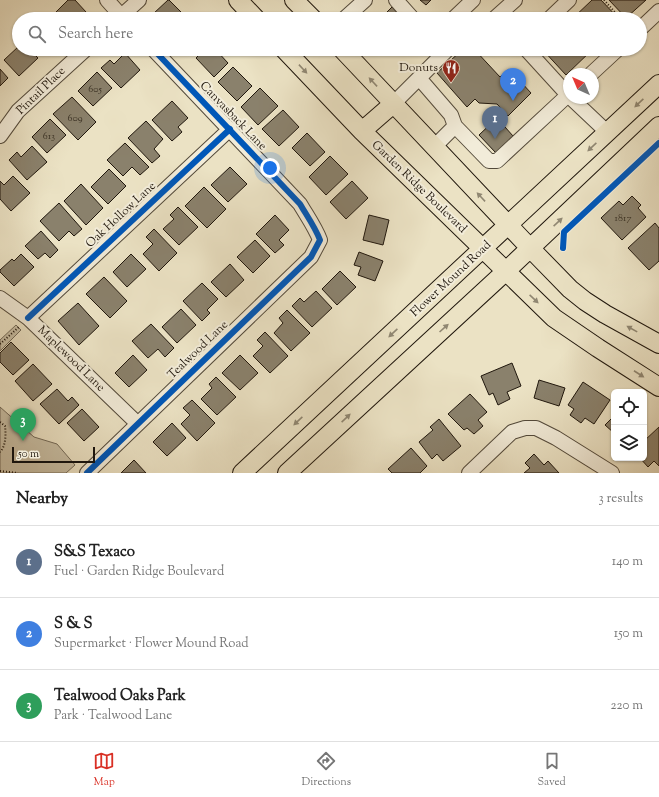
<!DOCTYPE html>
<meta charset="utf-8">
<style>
:root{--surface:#fff;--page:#f2f2f2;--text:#222;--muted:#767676;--line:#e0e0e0;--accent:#d93025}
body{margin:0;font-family:"Sorts Mill Goudy",serif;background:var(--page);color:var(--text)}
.controls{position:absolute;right:12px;bottom:12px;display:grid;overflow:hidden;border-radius:6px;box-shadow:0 1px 3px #0004}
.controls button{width:36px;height:36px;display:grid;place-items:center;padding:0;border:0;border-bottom:1px solid var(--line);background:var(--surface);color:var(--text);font:20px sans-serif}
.compass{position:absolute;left:563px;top:68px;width:36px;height:36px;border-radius:50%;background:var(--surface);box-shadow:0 1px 3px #0004;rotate:316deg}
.scale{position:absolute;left:12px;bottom:10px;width:83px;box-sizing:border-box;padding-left:4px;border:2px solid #20170d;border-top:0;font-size:11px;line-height:14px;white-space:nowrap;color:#20170d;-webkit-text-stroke:3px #f2ecd9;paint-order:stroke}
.you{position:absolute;left:270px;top:168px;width:14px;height:14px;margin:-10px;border:3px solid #fff;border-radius:50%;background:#1a73e8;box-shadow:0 0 0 6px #1a73e833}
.badge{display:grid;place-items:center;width:26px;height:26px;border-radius:50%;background:var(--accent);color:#fff;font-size:13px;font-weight:700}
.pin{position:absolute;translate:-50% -33px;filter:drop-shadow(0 1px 2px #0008)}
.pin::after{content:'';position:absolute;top:21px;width:14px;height:12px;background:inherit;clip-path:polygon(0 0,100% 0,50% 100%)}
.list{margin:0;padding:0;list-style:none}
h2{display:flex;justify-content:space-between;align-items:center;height:52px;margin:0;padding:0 16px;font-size:17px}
h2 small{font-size:13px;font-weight:400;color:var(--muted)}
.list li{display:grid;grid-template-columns:26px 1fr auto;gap:12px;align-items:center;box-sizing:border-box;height:72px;padding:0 16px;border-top:1px solid var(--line)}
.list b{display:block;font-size:15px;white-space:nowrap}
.list p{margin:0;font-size:13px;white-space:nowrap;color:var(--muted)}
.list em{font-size:13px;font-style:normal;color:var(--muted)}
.icon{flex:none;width:22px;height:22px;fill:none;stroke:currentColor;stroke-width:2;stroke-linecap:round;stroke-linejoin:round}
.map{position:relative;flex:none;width:659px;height:473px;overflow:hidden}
.search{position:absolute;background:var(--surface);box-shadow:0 1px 3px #0004;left:12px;right:12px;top:12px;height:44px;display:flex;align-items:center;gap:10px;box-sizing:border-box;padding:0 14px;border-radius:22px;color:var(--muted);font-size:15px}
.sheet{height:268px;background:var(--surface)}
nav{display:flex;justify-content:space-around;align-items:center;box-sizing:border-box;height:56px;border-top:1px solid var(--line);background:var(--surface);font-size:11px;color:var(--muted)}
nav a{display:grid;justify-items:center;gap:2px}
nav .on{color:var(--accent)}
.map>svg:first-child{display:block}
</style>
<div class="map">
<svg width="659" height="473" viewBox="0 0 659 473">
<rect width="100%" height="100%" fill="#ebe2c4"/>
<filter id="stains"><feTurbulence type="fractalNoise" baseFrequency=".005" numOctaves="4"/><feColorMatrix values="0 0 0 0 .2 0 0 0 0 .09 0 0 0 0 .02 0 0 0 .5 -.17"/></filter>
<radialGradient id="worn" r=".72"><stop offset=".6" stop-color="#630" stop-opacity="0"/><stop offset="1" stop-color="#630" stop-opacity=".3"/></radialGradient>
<path fill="#c8bfa5" stroke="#746b59" d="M16 325 21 330 0 351V340Z
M0 407 34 437 57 444 75 465 66 473H0Z"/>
<path fill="#8a816c" stroke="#20170d" d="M68 0H75L86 12 79 19H57L53 15Z
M168 0H169L187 18 158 19 153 14Z
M420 0H431L426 5Z
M592 0H601L619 19H572Z
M609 0H646L626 18Z
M392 7 403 19H380Z
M40 13 46 19H34Z
M19 46V49H29L38 58 19 76 4 60Z
M205 49H215L228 63 214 77 196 58Z
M463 49H474L500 77 509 69 531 93 508 116 497 104 479 103 475 99 467 107 437 73Z
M542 49H593L566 75Z
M125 53 140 70 121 88 101 68 110 60 114 64Z
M233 67 252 86 237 101 218 82Z
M0 69 8 78 0 86Z
M97 72 112 88 93 106 78 91Z
M260 88 278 106 258 125 241 107Z
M72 97 96 122 78 140 53 114Z
M172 101 188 118 178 127 182 132 172 141 152 120Z
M283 110 299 127 279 146 262 129Z
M497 118 513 136 496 153 479 135Z
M50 119 66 135 47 153 32 137Z
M146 121 163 139 154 149 160 156 152 163 128 138Z
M307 133 325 152 310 166 292 148Z
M125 143 149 167 140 175 132 167 123 176 107 160Z
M32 146 47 162 27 180 9 160 17 152 21 157Z
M330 156 348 174 326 195 309 177Z
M230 167 247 184 228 202 211 185Z
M109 169 126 186 108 204 91 187Z
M13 176 30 193 11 211 0 199V181L4 185Z
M352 181 368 198 346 219 330 202Z
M81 184 103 208 86 225 64 201Z
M204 187 226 209 207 228 185 206Z
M632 196 641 205 638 208 646 217 622 240 601 218 619 201 623 205Z
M59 203 82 229 74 236 69 231 59 241 40 221Z
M178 207 198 227 179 245 163 229 174 219 170 215Z
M275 215 289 230 279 240 284 245 275 253 256 234Z
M369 215 389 220 383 245 363 240Z
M655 223 659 228V261L649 270 628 248Z
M154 229 177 253 159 271 143 254 153 244 146 237Z
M41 231 58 250 50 258 45 253 38 259 25 246Z
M255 240 270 256 253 273 237 257Z
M359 252 383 261 375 281 358 275 361 267 354 265Z
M21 254 34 267 14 286 0 272V270L12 259 14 261Z
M131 254 146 269 127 287 113 272Z
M230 264 244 280 226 297 211 282Z
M340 271 356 287 337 305 322 289Z
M104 277 127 301 110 318 86 294Z
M202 283 218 299 207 310 210 313 202 321 183 301Z
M316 291 332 308 312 327 292 306 300 298 304 302Z
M78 303 99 326 79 345 58 321Z
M181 309 196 325 177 343 162 327Z
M287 310 310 333 291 351 274 333 283 323 279 318Z
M151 324 174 348 165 357 158 349 148 358 132 341Z
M265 332 288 356 270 373 253 356 263 346 257 340Z
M11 342 29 360 13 375 0 362V353Z
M133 355 147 370 129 387 115 373Z
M240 355 258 373 240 390 222 373Z
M512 363 521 386 507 392 510 399 498 405 493 393 489 395 481 376Z
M33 364 52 384 33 401 15 381Z
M216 377 236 397 217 415 201 399 212 388 209 384Z
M539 380 565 388 559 406 534 398Z
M583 382 610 400 594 424 585 418 581 423 570 415 574 409 568 405Z
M57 389 68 401 72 397 79 405 59 424 40 404Z
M470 394 487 412 478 420 483 426 474 434 467 428 464 430 448 414Z
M192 400 215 423 197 441 181 424 190 415 183 408Z
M82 409 99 427 84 441 67 423Z
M614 416V433L605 425Z
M439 419 461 446 443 461 437 454 432 459 419 442 433 430 430 427Z
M172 423 186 438 167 456 153 442Z
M659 427V466L654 461 648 467 640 458H644V441Z
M411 448 427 466 420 473H392L388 469Z
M534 454 544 465 548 461 559 473H524L530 468 525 463Z
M134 460 146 473H121Z"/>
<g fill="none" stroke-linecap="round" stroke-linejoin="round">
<g stroke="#534a3b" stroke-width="16">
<path id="minor" d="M107 0 124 19
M396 0 413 19
M495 18 515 0
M118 19 139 0
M344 19 365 0
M453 19 473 0
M549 19 569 0
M640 29 659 11
M526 49 568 95 569 94
M591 74 618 49
M419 78 451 115 455 126
M571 98 607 132
M393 104 448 49
M0 136 18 111 86 49
M434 147 455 126 489 161H497L568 95 569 96
M0 298 28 318 138 424
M28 318 230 129
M87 473 311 257 320 240C315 227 307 216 300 204L153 49
M469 473 512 432 525 428H536L556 438 612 473"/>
</g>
<g stroke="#20170d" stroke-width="20">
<path id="major" d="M238 0 256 19
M294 0 313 19
M284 49 362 131 554 318 598 348 659 387
M342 49 530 248 570 289 585 301 605 314 659 344
M362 131 393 104
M242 473 659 84
M287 473 506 271 659 126"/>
</g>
<path stroke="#20170d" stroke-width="2" stroke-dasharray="1 2" stroke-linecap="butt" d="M604 0 621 19
M0 344 20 326
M0 422 5 426C6 434 6 446 0 452
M0 471 18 473"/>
<use href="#minor" stroke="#f2ecd9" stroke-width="14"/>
<use href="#major" stroke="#ebe2c4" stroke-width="18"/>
<g stroke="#f2ecd9" stroke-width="8">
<path id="cycleway" d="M563 248 564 232 659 143
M28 318 230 129
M87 473 311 257 320 240C315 227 307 216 300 204L153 49"/>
</g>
<use href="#cycleway" stroke="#0057b8" stroke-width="6"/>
</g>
<defs><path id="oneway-solid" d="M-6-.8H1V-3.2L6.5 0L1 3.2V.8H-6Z"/></defs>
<g fill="#908772">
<use href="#oneway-solid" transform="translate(303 69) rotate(47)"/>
<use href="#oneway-solid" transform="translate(373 82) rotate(-133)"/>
<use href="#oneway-solid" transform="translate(639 103) rotate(137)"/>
<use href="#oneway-solid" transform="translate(592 147) rotate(137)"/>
<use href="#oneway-solid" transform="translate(481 197) rotate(-133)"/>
<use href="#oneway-solid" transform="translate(558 222) rotate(-43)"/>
<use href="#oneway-solid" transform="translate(534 299) rotate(43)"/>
<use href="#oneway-solid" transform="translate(444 328) rotate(-42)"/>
<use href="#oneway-solid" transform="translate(632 329) rotate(-151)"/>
<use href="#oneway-solid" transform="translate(393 333) rotate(137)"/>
<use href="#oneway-solid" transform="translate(639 374) rotate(33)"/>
<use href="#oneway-solid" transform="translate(346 418) rotate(-43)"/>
<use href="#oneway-solid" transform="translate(298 421) rotate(137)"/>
</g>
<defs>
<g id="restaurant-pin" transform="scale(0.9)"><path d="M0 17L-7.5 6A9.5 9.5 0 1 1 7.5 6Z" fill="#8f2418" stroke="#f2ecd9"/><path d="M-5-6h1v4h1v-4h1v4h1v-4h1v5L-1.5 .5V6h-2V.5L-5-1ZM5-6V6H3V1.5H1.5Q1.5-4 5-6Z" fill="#fff"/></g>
</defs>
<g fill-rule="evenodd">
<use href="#restaurant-pin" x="451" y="68"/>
</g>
<g text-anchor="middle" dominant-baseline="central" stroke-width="4" stroke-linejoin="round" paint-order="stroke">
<g font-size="10" fill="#3a3225">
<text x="95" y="89">605</text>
<text x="75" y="118">609</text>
<text x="49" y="136">613</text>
<text x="623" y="218">1817</text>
</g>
<g font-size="12" fill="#20170d" stroke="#f2ecd9" text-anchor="end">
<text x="438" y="68">Donuts</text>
</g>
<g font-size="12" fill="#20170d" stroke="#f2ecd9">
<text transform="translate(41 91) rotate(-44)">Pintail Place</text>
<text transform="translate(233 116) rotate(46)">Canvasback Lane</text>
<text transform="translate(419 187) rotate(44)">Garden Ridge Boulevard</text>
<text transform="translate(121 215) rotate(-43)">Oak Hollow Lane</text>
<text transform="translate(451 279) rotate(-43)">Flower Mound Road</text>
<text transform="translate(198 350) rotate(-44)">Tealwood Lane</text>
<text transform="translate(71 359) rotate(44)">Maplewood Lane</text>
</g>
</g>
<rect width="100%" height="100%" filter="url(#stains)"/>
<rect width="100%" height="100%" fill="url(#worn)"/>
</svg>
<div class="controls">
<button><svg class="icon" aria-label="locate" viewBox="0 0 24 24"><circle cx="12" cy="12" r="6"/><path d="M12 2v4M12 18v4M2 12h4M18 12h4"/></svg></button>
<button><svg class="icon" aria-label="layers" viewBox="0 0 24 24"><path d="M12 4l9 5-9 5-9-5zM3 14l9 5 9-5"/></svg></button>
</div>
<svg class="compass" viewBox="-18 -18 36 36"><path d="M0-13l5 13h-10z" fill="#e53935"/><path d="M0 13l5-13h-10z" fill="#767676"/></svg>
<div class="scale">50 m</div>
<div class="you"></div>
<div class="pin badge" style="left:495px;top:139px;background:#5c6f8a">1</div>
<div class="pin badge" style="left:513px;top:101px;background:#3f7fe0">2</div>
<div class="pin badge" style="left:23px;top:441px;background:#2e9e5b">3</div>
<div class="search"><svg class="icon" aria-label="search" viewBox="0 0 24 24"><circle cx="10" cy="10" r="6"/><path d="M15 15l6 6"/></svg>Search here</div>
</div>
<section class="sheet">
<h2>Nearby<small>3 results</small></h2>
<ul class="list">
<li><span class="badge" style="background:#5c6f8a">1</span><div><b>S&amp;S Texaco</b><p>Fuel · Garden Ridge Boulevard</p></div><em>140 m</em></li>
<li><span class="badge" style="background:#3f7fe0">2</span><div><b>S &amp; S</b><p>Supermarket · Flower Mound Road</p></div><em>150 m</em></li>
<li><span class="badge" style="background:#2e9e5b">3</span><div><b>Tealwood Oaks Park</b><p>Park · Tealwood Lane</p></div><em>220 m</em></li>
</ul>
</section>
<nav>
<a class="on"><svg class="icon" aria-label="map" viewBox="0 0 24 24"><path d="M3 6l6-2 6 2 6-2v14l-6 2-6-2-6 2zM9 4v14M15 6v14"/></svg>Map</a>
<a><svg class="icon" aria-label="directions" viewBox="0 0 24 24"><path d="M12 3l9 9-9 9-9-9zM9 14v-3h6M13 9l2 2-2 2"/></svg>Directions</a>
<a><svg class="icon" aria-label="saved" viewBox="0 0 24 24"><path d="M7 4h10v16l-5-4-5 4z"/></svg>Saved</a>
</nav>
